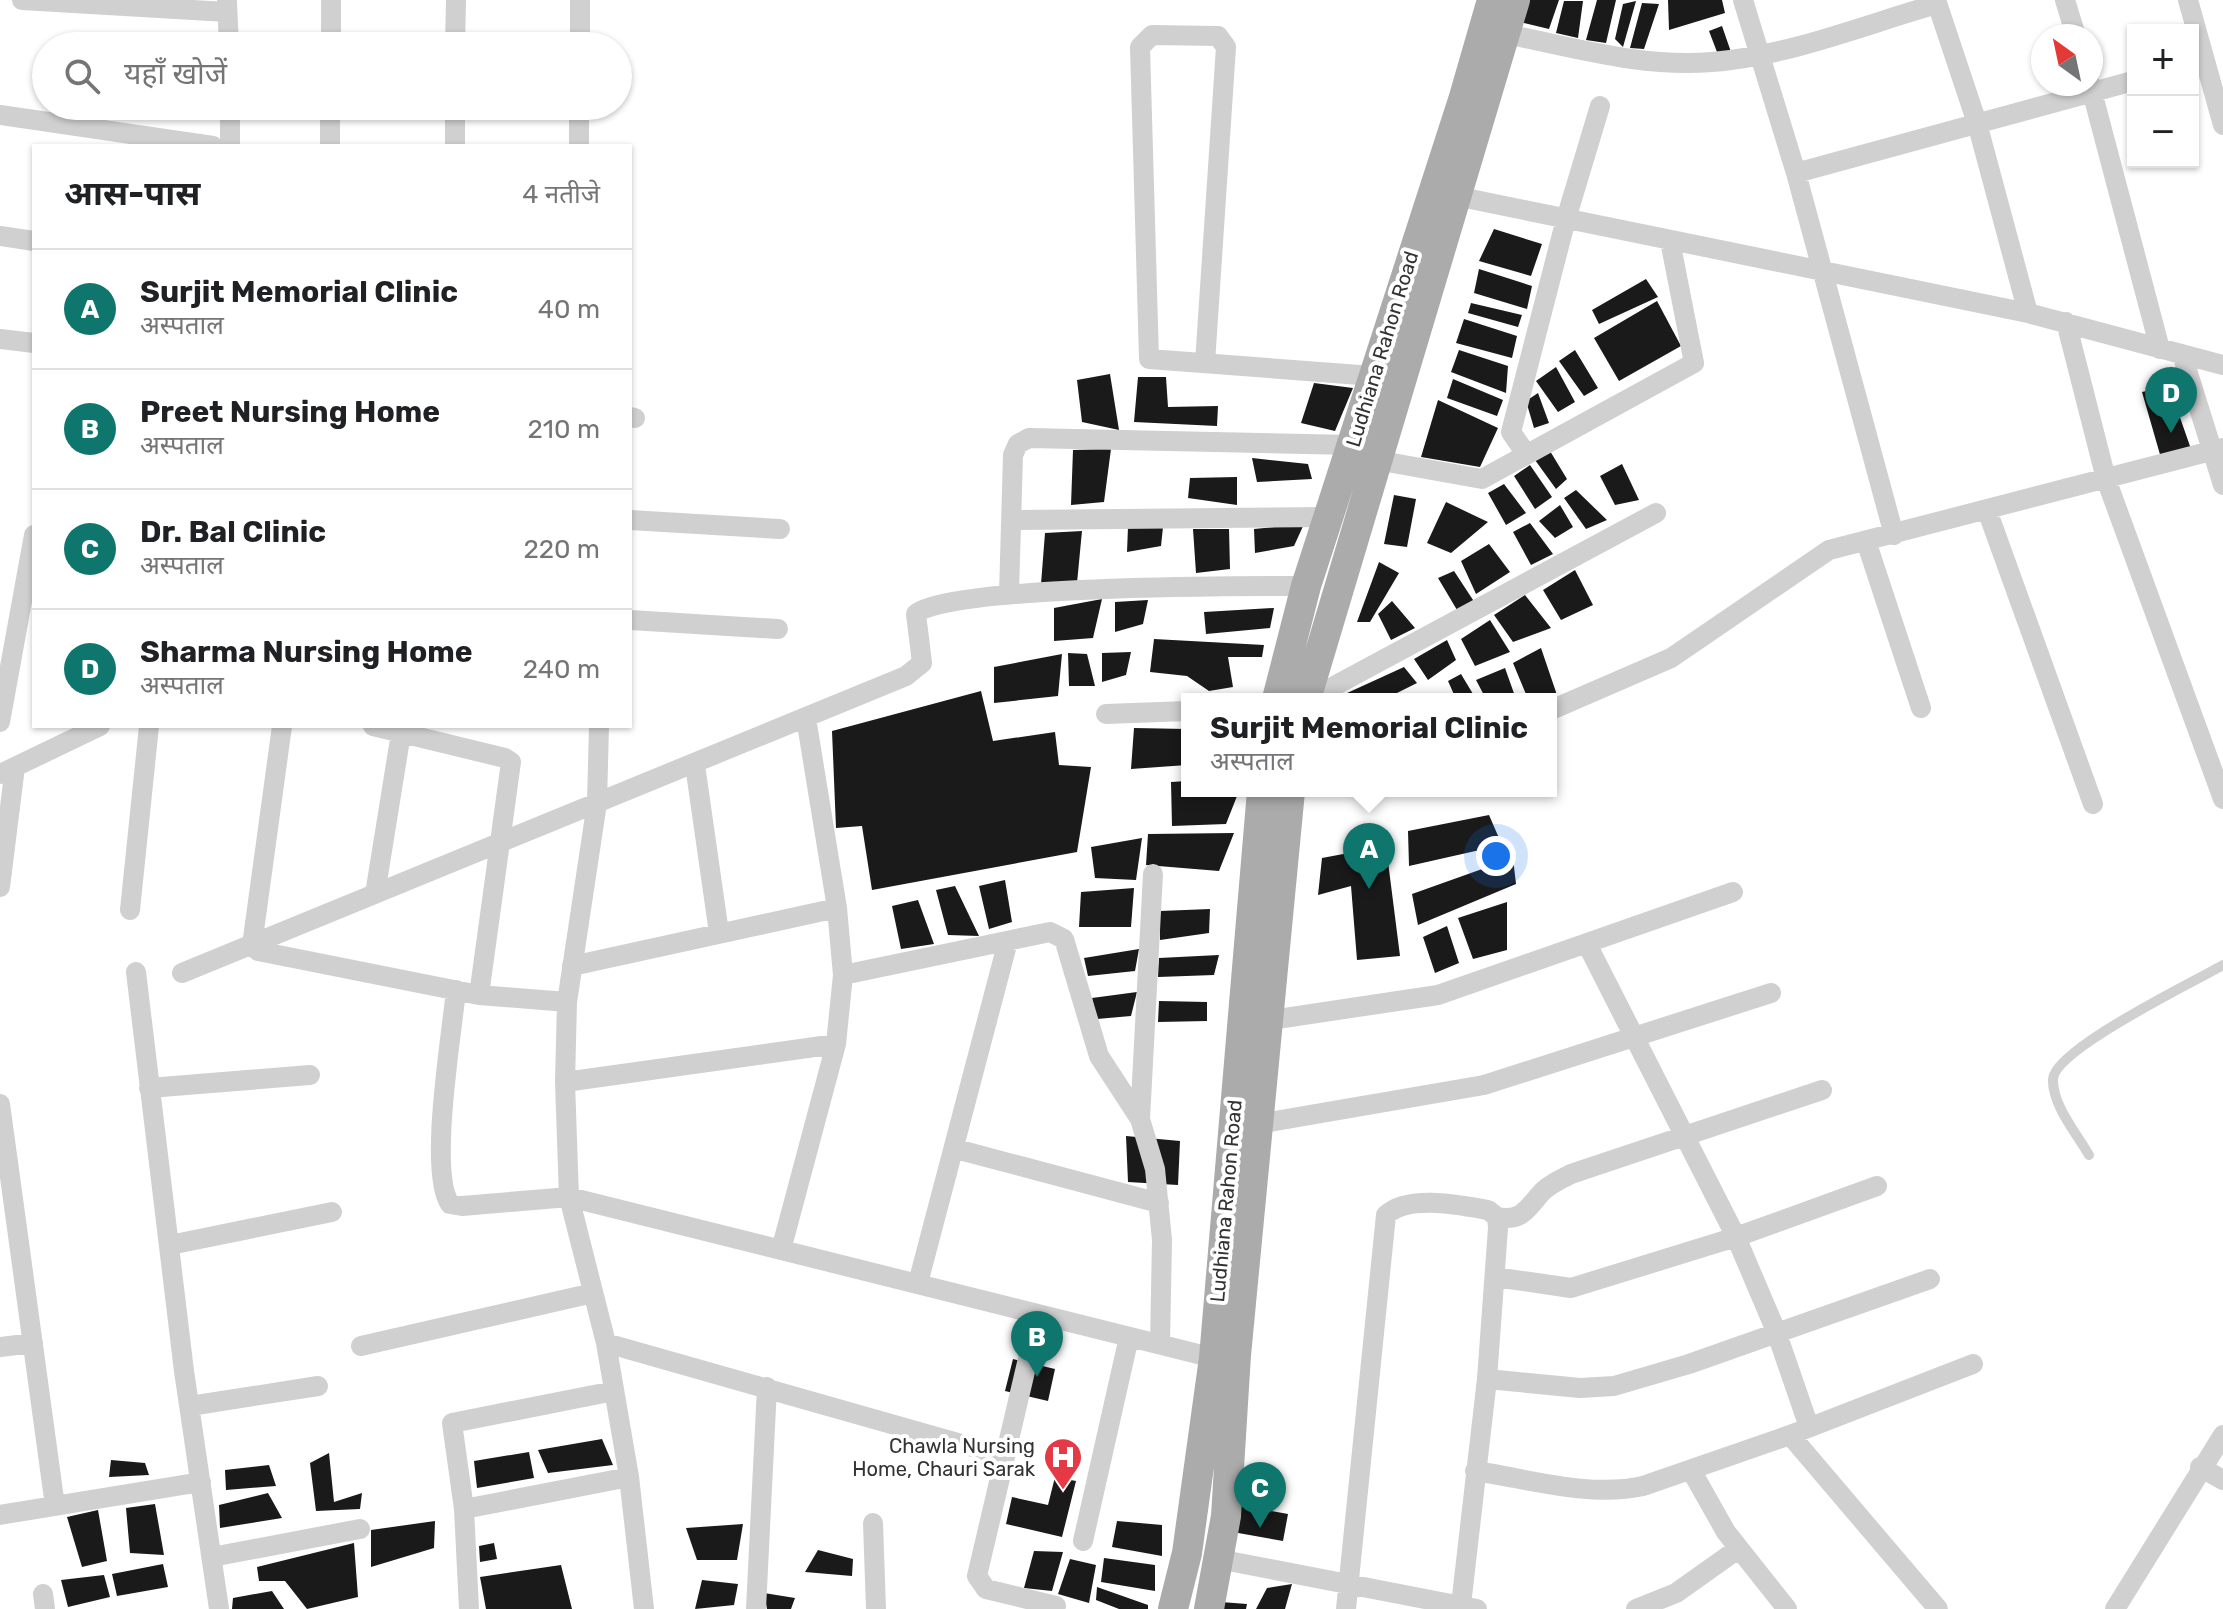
<!DOCTYPE html>
<html lang="hi">
<meta charset="utf-8">
<style>
:root{--surface:#fff;--page:#f2f2f2;--text:#202124;--muted:#757577;--line:#e0e0e0;--accent:#0f766e}
body{margin:0;font-family:Rubik,"Noto Sans Devanagari",sans-serif;background:var(--page);color:var(--text)}
.controls{position:absolute;right:24px;top:24px;display:grid;overflow:hidden;border-radius:0px;box-shadow:0 2px 6px #0004}
.controls button{width:72px;height:72px;display:grid;place-items:center;padding:0;border:0;border-bottom:2px solid var(--line);background:var(--surface);color:var(--text);font:40px sans-serif}
.compass{position:absolute;left:2031px;top:24px;width:72px;height:72px;border-radius:50%;background:var(--surface);box-shadow:0 2px 6px #0004;rotate:327deg}
.you{position:absolute;left:1496px;top:856px;width:28px;height:28px;margin:-20px;border:6px solid #fff;border-radius:50%;background:#1a73e8;box-shadow:0 0 0 12px #1a73e833}
.badge{display:grid;place-items:center;width:52px;height:52px;border-radius:50%;background:var(--accent);color:#fff;font-size:26px;font-weight:700}
.pin{position:absolute;translate:-50% -66px;filter:drop-shadow(0 2px 4px #0008)}
.pin::after{content:'';position:absolute;top:42px;width:28px;height:24px;background:inherit;clip-path:polygon(0 0,100% 0,50% 100%)}
.popup{position:absolute;left:1181px;top:693px;width:376px;height:104px;box-sizing:border-box;display:grid;place-content:center;border-radius:0px;background:var(--surface);filter:drop-shadow(0 2px 6px #0005);font-size:26px;white-space:nowrap;color:var(--muted)}
.popup b{font-size:30px;color:var(--text)}
.popup::after{content:'';position:absolute;left:50%;top:100%;margin-left:-16px;border:16px solid transparent;border-top-color:var(--surface)}
.list{margin:0;padding:0;list-style:none}
h2{display:flex;justify-content:space-between;align-items:center;height:104px;margin:0;padding:0 32px;font-size:34px}
h2 small{font-size:26px;font-weight:400;color:var(--muted)}
.list li{display:grid;grid-template-columns:52px 1fr auto;gap:24px;align-items:center;box-sizing:border-box;height:120px;padding:0 32px;border-top:2px solid var(--line)}
.list b{display:block;font-size:30px;white-space:nowrap}
.list p{margin:0;font-size:26px;white-space:nowrap;color:var(--muted)}
.list em{font-size:26px;font-style:normal;color:var(--muted)}
.icon{flex:none;width:44px;height:44px;fill:none;stroke:currentColor;stroke-width:2;stroke-linecap:round;stroke-linejoin:round}
.map{position:relative;flex:none;width:2223px;height:1609px;overflow:hidden}
.search{position:absolute;background:var(--surface);box-shadow:0 2px 6px #0004;left:32px;top:32px;width:600px;height:88px;display:flex;align-items:center;gap:20px;box-sizing:border-box;padding:0 28px;border-radius:44px;color:var(--muted);font-size:30px}
.panel{position:absolute;background:var(--surface);box-shadow:0 2px 6px #0004;left:32px;top:144px;width:600px;height:584px;border-radius:0px}
.map>svg:first-child{display:block}
</style>
<div class="map">
<svg width="2223" height="1609" viewBox="0 0 2223 1609">
<rect width="100%" height="100%" fill="#fff"/>
<path fill="#1a1a1a" d="M1529 0H1559L1549 29 1520 22Z
M1597 0H1616L1606 43 1586 40Z
M1668 0H1722L1725 13 1669 30Z
M1564 1H1583L1578 38 1556 33Z
M1636 1 1623 47 1615 39 1623 4Z
M1642 3 1659 4 1644 49 1630 48Z
M1722 26 1731 52H1717L1709 31Z
M1494 229 1542 244 1531 276 1479 261Z
M1479 269 1532 286 1527 309 1474 293Z
M1646 279 1658 297 1599 324 1592 310Z
M1657 301 1681 346 1619 381 1594 338Z
M1471 303 1522 315 1518 327 1468 313Z
M1464 319 1517 336 1512 358 1456 343Z
M1459 350 1508 366 1506 393 1451 372Z
M1575 350 1598 388 1584 396 1559 361Z
M1556 367 1575 402 1558 412 1536 381Z
M1110 374 1119 430 1082 422 1077 380Z
M1138 377H1166L1168 407 1218 406 1217 426 1134 422Z
M1453 379 1503 400 1497 416 1447 398Z
M1314 383 1353 388 1335 431 1301 423Z
M2169 386 2191 449 2161 458 2142 392Z
M1538 393 1549 423 1534 428 1526 401Z
M1438 400 1498 428 1480 467 1421 457Z
M1111 449 1104 502 1071 505 1073 450Z
M1550 451 1567 479 1556 489 1535 460Z
M1252 458 1308 464 1312 479 1257 482Z
M1622 464 1639 500 1615 505 1600 476Z
M1530 465 1552 497 1535 509 1514 476Z
M1237 477V505L1188 498 1190 478Z
M1504 484 1526 513 1506 525 1488 493Z
M1576 490 1607 520 1586 529 1564 498Z
M1394 495 1416 499 1407 547 1384 544Z
M1446 502 1488 522 1451 553 1427 543Z
M1560 505 1573 527 1555 538 1539 521Z
M1530 523 1553 554 1531 565 1513 532Z
M1304 524 1294 546 1255 553 1254 529Z
M1128 527H1163L1161 546 1127 552Z
M1193 529H1229L1230 569 1196 573Z
M1082 531 1077 583 1041 584 1045 533Z
M1489 544 1510 572 1476 594 1461 561Z
M1379 562 1399 573 1370 622H1357Z
M1575 570 1593 605 1561 620 1543 590Z
M1454 571 1475 603 1457 610 1438 578Z
M1525 595 1551 628 1513 642 1494 615Z
M1102 599 1093 638 1054 641V608Z
M1148 600 1143 624 1115 632V602Z
M1392 601 1415 628 1391 640 1378 614Z
M1274 608 1270 628 1206 634 1204 612Z
M1490 620 1510 652 1475 666 1461 639Z
M1154 639 1264 645 1262 657H1228L1233 687 1209 691 1187 676 1150 672Z
M1447 640 1456 660 1428 680 1414 659Z
M1541 648 1557 695 1528 699 1513 663Z
M1131 652 1126 675 1102 682V653Z
M1068 653 1087 654 1095 686H1069Z
M1062 654 1058 696 994 703V667Z
M1404 667 1417 683 1385 699H1334Z
M1505 668 1516 699H1486L1476 680Z
M1461 674 1476 699H1456L1448 681Z
M981 691 993 741 1055 732 1059 765 1091 767 1077 852 872 890 862 826 836 828 832 731Z
M1134 728 1187 729V765L1131 769Z
M1187 781V791H1239L1226 824 1172 826 1171 782Z
M1489 815 1502 845 1409 866 1408 831Z
M1234 833 1219 871 1146 865 1148 834Z
M1142 838 1136 880 1095 878 1091 847Z
M1386 846 1400 956 1357 960 1351 886 1318 895 1322 858Z
M1513 858 1516 884 1418 925 1412 894Z
M1005 880 1012 922 989 929 979 886Z
M955 886 979 936 948 935 936 890Z
M1134 888 1131 927H1079L1081 892Z
M918 900 934 944 901 949 892 906Z
M1507 902V950L1473 959 1458 918Z
M1210 909 1209 933 1160 940V911Z
M1447 926 1459 963 1435 973 1423 937Z
M1139 949 1135 971 1088 976 1084 958Z
M1219 955 1214 975 1158 977 1159 958Z
M1137 992 1131 1016 1097 1019 1092 998Z
M1159 1001 1207 1002V1021L1158 1022Z
M1126 1136 1180 1141 1178 1185 1128 1182Z
M1013 1359 1055 1369 1048 1401 1005 1391Z
M602 1439 613 1465 548 1473 538 1450Z
M529 1452 534 1478 477 1488 474 1461Z
M329 1453 334 1502 362 1493 360 1509 316 1511 310 1463Z
M111 1460 145 1463 149 1475 109 1477Z
M269 1465 276 1486 226 1490 225 1470Z
M1055 1477 1076 1481 1062 1537 1006 1524 1012 1497 1048 1505Z
M268 1493 282 1518 220 1528 219 1505Z
M155 1504 164 1555 130 1553 126 1508Z
M1232 1504 1288 1514 1283 1541 1227 1531Z
M98 1510 107 1561 82 1567 67 1517Z
M435 1521 434 1548 371 1567V1530Z
M1117 1521 1162 1525V1556L1112 1547Z
M743 1524 737 1560H697L686 1528Z
M354 1543 358 1597 307 1609 285 1581H259L257 1567Z
M494 1543 497 1559 480 1562 479 1546Z
M818 1550 853 1559 852 1576 805 1572Z
M1034 1551 1063 1552 1052 1591 1024 1588Z
M1104 1558 1155 1565V1591L1101 1582Z
M1070 1559 1096 1565 1089 1603 1058 1594Z
M163 1564 168 1587 117 1596 112 1574Z
M561 1565 572 1609H486L480 1577Z
M104 1575 110 1597 68 1607 61 1580Z
M702 1580 738 1584 734 1605 695 1609Z
M1292 1584 1285 1609H1256L1267 1588Z
M1097 1587 1148 1605V1609H1119L1096 1600Z
M272 1591 284 1609H232L233 1598Z
M764 1593 795 1598 791 1609H767Z
M1221 1602 1247 1604 1246 1609H1219Z"/>
<g fill="none" stroke-linecap="round" stroke-linejoin="round">
<path stroke="#d0d0d0" stroke-width="10" d="M2089 1155C2077 1134 2052 1105 2053 1079 2055 1049 2192 983 2223 965"/>
<path stroke="#d0d0d0" stroke-width="20" d="M22 0 227 12
M1743 0 1796 173 1894 535
M1936 0 1977 123 2028 313
M2065 0 2076 36
M2188 0 2223 125
M227 2 229 46
M1505 34C1573 47 1642 68 1712 62 1788 56 1864 25 1937 4
M331 46V0
M455 46 456 0
M580 46V0
M2090 84 2160 349
M0 115 213 146
M230 146V106
M330 146V106
M455 146V106
M579 146V106
M1796 173 2133 81
M1446 194 2028 313 2223 365
M0 236 34 241
M2066 322 2106 479 2223 799
M0 339 34 343
M2182 354 2223 485
M1205 363 1226 47 1218 36 1152 35 1140 47 1149 359 1373 376
M630 417 635 418
M1526 454 1511 432 1566 219 1600 106
M1376 460 1482 479 1694 363 1670 241
M1987 510 2093 804
M630 520 780 529
M1011 520 1328 517
M1866 541 1921 708
M1009 594 1013 455 1018 444 1029 438 1352 445
M630 620 778 629
M1310 699 1656 513
M1551 710 1671 658 1829 550 2223 448
M1106 714 1187 711
M806 718 837 908
M0 722 34 535
M282 726 253 938 258 951 479 995 567 1002
M373 726 505 758 511 762 479 995
M599 726 597 803 567 1002 565 1082 569 1197 606 1343 629 1477 644 1609
M695 765 719 933
M0 774 100 726
M0 887 15 767
M375 894 401 733
M130 910 149 726
M1587 944 1736 1237 1776 1331 1809 1427
M572 966 837 908 843 975 836 1044 781 1250
M136 972 184 1371 219 1609
M182 973 906 676 922 663 916 614C942 585 1251 586 1306 586
M843 975 1050 932 1064 939 1099 1056 1140 1119 1155 1169 1162 1240 1160 1344
M456 990C452 1033 428 1172 450 1204L462 1206 569 1197 1214 1358
M1257 1022 1438 995 1733 892
M565 1082 836 1044
M149 1088 310 1075
M0 1104 55 1506
M1140 1119 1153 874
M1258 1124 1484 1085 1771 993
M956 1149 1159 1203
M1497 1217C1523 1222 1527 1208 1543 1191 1550 1184 1561 1179 1571 1174L1822 1090
M170 1245 332 1212
M1495 1277 1571 1288 1736 1237 1877 1186
M918 1283 1008 941
M1038 1316 977 1576 986 1589 1056 1606
M606 1343 1004 1456
M361 1346 593 1293
M0 1347 33 1343
M1487 1379 1580 1388 1614 1386 1689 1364 1930 1279
M190 1406 318 1386
M1790 1435 1938 1609
M2200 1467 2223 1480
M1691 1470 1726 1532 1787 1609
M1475 1471C1529 1479 1590 1498 1643 1486L1790 1435 1973 1364
M464 1509 629 1477
M0 1515 201 1482
M873 1523 876 1609
M1083 1541 1129 1337
M212 1557 360 1529
M1218 1559 1477 1609
M43 1594 45 1609
M469 1609 464 1509 452 1423 614 1391
M756 1609 767 1387
M1346 1609 1386 1215C1408 1194 1460 1205 1488 1210L1497 1217 1498 1228 1487 1379 1461 1605
M1636 1609 1676 1593 1738 1549
M2115 1609 2223 1435"/>
<path stroke="#ababab" stroke-width="30" d="M1277 699 1306 586 1464 97 1492 0
M1306 699 1515 0
M1173 1609 1187 1553 1214 1358 1262 791
M1209 1609 1226 1516 1236 1355 1290 791"/>
</g>
<defs>
<g id="hospital-pin" transform="scale(2)"><path d="M0 17L-7.5 6A9.5 9.5 0 1 1 7.5 6Z" fill="#e63946" stroke="#fff"/><path d="M-5-5h3v3.5h4V-5h3V5h-3V1.5h-4V5h-3Z" fill="#fff"/></g>
</defs>
<g fill-rule="evenodd">
<use href="#hospital-pin" x="1063" y="1457"/>
</g>
<g text-anchor="middle" dominant-baseline="central" stroke-width="8" stroke-linejoin="round" paint-order="stroke">
<g font-size="20" fill="#333" stroke="#fff">
<text transform="translate(1382 349) rotate(-73)">Ludhiana Rahon Road</text>
<text transform="translate(1226 1201) rotate(-85)">Ludhiana Rahon Road</text>
</g>
<g font-size="20" fill="#333" stroke="#fff" text-anchor="end">
<text x="1035" y="1446">Chawla Nursing<tspan x="1035" dy="23">Home, Chauri Sarak</tspan></text>
</g>
</g>
</svg>
<div class="controls">
<button>+</button>
<button>−</button>
</div>
<svg class="compass" viewBox="-18 -18 36 36"><path d="M0-13l5 13h-10z" fill="#e53935"/><path d="M0 13l5-13h-10z" fill="#757577"/></svg>
<div class="you"></div>
<div class="pin badge" style="left:1369px;top:889px">A</div>
<div class="popup"><b>Surjit Memorial Clinic</b>अस्पताल</div>
<div class="pin badge" style="left:1037px;top:1377px">B</div>
<div class="pin badge" style="left:1260px;top:1528px">C</div>
<div class="pin badge" style="left:2171px;top:433px">D</div>
<div class="search"><svg class="icon" aria-label="search" viewBox="0 0 24 24"><circle cx="10" cy="10" r="6"/><path d="M15 15l6 6"/></svg>यहाँ खोजें</div>
<section class="panel">
<h2>आस-पास<small>4 नतीजे</small></h2>
<ul class="list">
<li><span class="badge">A</span><div><b>Surjit Memorial Clinic</b><p>अस्पताल</p></div><em>40 m</em></li>
<li><span class="badge">B</span><div><b>Preet Nursing Home</b><p>अस्पताल</p></div><em>210 m</em></li>
<li><span class="badge">C</span><div><b>Dr. Bal Clinic</b><p>अस्पताल</p></div><em>220 m</em></li>
<li><span class="badge">D</span><div><b>Sharma Nursing Home</b><p>अस्पताल</p></div><em>240 m</em></li>
</ul>
</section>
</div>
